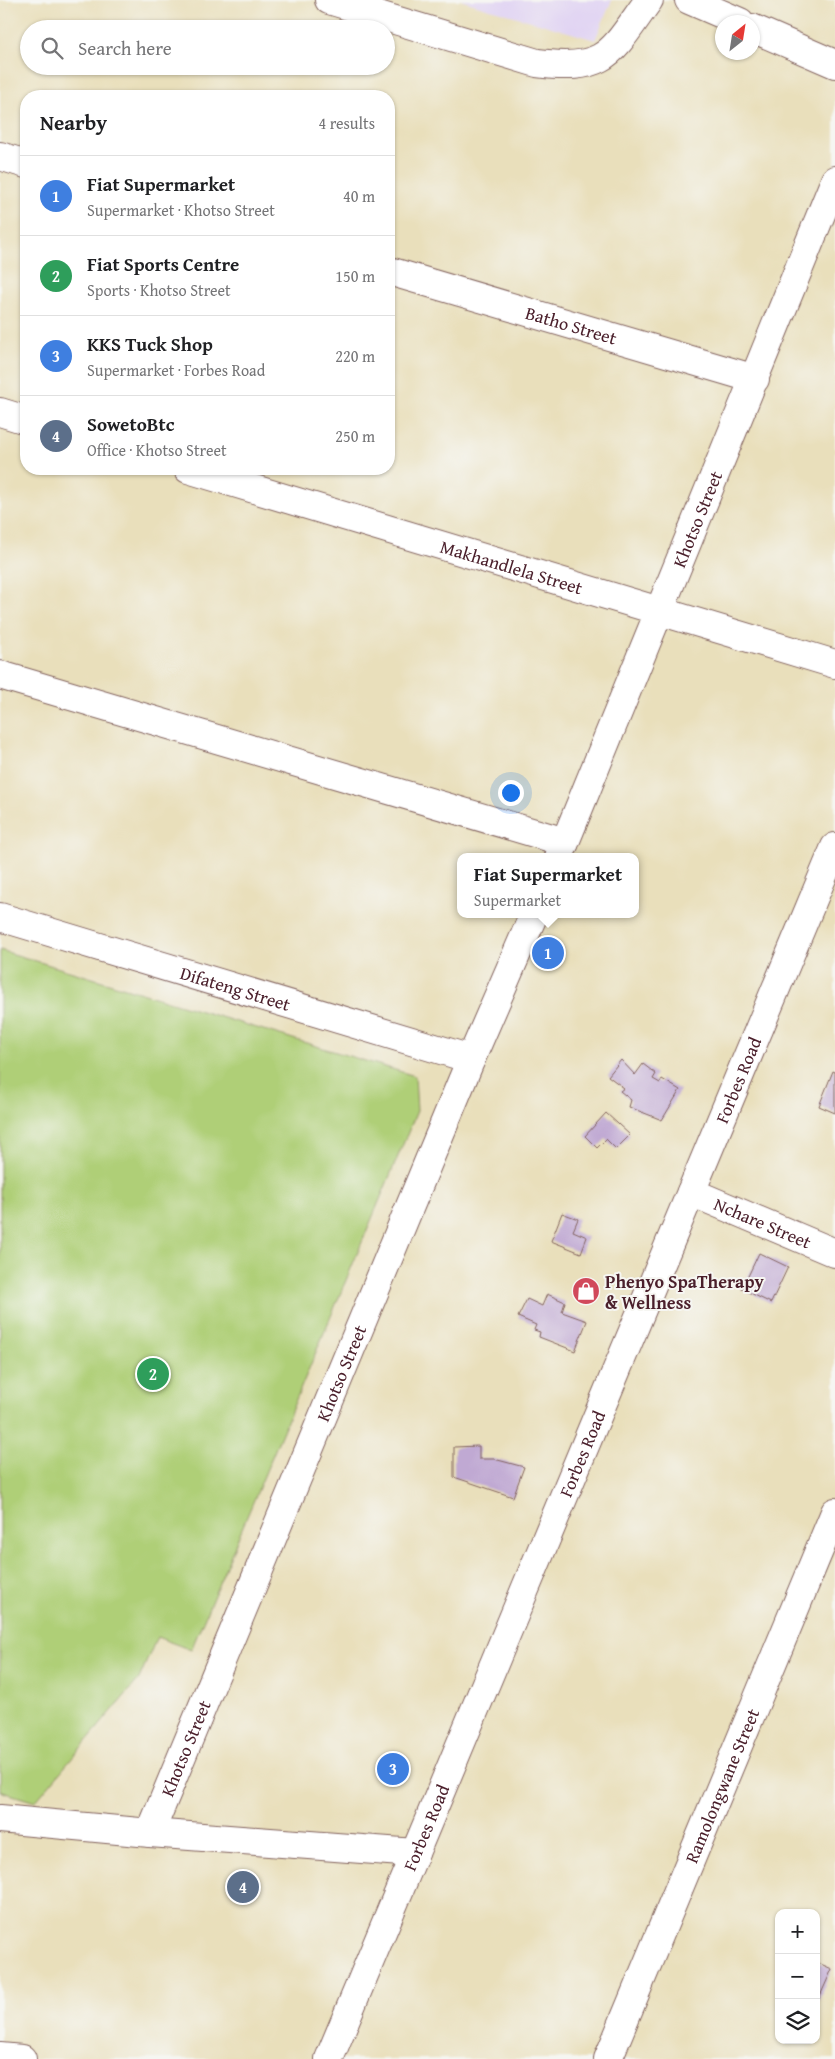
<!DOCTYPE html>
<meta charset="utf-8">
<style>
:root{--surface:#fff;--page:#f6f6f6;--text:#202124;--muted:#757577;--line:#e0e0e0;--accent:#d1495b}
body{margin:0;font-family:"Gentium Book Plus",serif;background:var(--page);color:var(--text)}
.controls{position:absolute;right:15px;bottom:15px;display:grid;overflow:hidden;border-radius:10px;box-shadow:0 1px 4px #0004}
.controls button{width:45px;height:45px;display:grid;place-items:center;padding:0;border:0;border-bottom:1px solid var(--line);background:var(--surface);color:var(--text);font:25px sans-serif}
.compass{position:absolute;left:715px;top:15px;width:45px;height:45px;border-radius:50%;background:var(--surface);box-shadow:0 1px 4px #0004;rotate:30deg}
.you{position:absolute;left:510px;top:792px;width:18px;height:18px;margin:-12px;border:4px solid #fff;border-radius:50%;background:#1a73e8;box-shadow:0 0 0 8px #1a73e833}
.badge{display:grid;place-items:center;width:32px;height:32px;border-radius:50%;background:var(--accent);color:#fff;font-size:16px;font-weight:700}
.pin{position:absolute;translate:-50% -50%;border:2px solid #fff;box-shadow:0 1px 5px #0006}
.popup{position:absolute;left:457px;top:853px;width:182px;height:65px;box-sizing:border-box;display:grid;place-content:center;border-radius:10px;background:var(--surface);filter:drop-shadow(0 1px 4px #0005);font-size:16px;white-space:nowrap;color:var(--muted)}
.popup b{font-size:19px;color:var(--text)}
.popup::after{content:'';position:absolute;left:50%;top:100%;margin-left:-10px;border:10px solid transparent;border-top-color:var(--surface)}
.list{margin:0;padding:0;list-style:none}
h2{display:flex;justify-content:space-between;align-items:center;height:65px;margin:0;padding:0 20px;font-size:21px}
h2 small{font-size:16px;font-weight:400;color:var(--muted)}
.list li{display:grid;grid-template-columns:32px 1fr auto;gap:15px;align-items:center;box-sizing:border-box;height:80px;padding:0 20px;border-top:1px solid var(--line)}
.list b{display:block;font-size:19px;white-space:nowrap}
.list p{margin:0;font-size:16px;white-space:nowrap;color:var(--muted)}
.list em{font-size:16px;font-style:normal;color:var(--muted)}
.icon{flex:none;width:28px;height:28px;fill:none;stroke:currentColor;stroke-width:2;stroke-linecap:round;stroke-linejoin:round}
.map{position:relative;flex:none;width:835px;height:2059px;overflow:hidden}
.search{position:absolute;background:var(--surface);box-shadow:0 1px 4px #0004;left:20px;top:20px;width:375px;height:55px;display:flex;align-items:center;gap:12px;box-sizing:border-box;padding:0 18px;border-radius:28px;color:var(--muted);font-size:19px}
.panel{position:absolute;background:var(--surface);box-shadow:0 1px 4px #0004;left:20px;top:90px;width:375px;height:385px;border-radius:20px}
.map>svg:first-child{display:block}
</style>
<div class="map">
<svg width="835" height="2059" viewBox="0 0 835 2059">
<rect width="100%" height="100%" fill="#f6f6f2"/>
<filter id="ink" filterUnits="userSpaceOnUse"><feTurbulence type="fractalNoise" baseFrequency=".02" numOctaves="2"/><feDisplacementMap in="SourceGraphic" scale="10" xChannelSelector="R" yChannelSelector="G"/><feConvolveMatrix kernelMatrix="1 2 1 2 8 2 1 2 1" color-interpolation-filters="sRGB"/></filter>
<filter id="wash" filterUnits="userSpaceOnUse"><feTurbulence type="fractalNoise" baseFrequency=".0096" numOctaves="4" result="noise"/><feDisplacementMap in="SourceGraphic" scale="20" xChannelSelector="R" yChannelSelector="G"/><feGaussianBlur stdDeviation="1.12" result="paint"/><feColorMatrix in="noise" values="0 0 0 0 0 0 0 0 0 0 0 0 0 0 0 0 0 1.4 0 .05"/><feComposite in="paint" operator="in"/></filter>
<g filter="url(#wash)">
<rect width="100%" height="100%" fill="#e9dfbb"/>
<path fill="#e1d4f3" d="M460 0H612L595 40Z"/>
<path fill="#afcf77" stroke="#7c7751" d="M0 950 415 1076 417 1111 191 1650 157 1637 139 1679 35 1802 0 1791Z"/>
<g id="blocks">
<path fill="#c0a9d3" d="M621 1060 635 1075 643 1064 656 1074 653 1079 660 1083 662 1079 680 1090 662 1120 629 1107 631 1100 620 1091 624 1088 608 1076Z
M833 1071 835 1072V1113L819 1106Z
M606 1113 630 1135 616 1149 606 1139 597 1148 585 1136Z
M562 1213 578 1219 573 1231 587 1237 581 1253 551 1241Z
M759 1253 788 1267 771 1303 742 1289Z
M547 1294 565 1302 562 1312 587 1321 575 1351 539 1337 540 1332 534 1330 536 1325 518 1317 527 1299 542 1306Z
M479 1446V1459H494L524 1467 513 1497 454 1477V1447Z
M816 1962 832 1969 816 2005Z"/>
</g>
</g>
<g filter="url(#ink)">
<use href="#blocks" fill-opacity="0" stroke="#82625d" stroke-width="1"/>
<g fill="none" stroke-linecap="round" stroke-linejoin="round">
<g stroke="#82625d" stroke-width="30">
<g id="minor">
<path d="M329 0 537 63C608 72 611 52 649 0"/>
<path d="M689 0 740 22"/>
<path d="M752 28 835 64"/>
<path d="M0 156 26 164"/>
<path id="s1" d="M389 271 755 379"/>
<path d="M0 412 26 420"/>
<path id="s2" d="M188 469 835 664"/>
<path d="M0 675 565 842"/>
<path id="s3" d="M559 857 835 180"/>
<path id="s4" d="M0 917 471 1059"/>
<path id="s5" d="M691 1192 835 1253"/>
<path d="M0 1819 150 1833 415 1853"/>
<path id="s6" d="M150 1833 471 1059 534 914"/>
<path d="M0 2057 22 2059"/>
<path id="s7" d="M329 2059 835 847"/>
<path id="s8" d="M608 2059 835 1512"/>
</g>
</g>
<use href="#minor" stroke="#fff" stroke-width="28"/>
</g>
</g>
<defs>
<g id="shop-disc" transform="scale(1.4375)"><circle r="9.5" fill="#d1495b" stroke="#f6f6f2"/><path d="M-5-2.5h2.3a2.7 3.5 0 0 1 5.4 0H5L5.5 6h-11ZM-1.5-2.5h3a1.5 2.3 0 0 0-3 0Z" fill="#fff"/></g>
</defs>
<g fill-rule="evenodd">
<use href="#shop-disc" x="586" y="1291"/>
</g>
<g text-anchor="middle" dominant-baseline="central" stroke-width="4" stroke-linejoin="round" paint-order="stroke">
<g font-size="18" fill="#4a1f2b" stroke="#f6f6f2">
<text stroke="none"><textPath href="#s1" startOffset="190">Batho Street</textPath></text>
<text stroke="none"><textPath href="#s3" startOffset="365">Khotso Street</textPath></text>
<text stroke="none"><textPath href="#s2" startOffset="338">Makhandlela Street</textPath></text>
<text stroke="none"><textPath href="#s4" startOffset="246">Difateng Street</textPath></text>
<text stroke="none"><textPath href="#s7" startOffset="1061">Forbes Road</textPath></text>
<text stroke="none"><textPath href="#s5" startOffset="78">Nchare Street</textPath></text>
<text stroke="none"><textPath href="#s6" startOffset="498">Khotso Street</textPath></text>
<text stroke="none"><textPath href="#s7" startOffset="656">Forbes Road</textPath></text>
<text stroke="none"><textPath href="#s6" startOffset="92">Khotso Street</textPath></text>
<text stroke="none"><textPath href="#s8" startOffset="296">Ramolongwane Street</textPath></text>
<text stroke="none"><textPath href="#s7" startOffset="251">Forbes Road</textPath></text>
</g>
<g font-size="18" font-weight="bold" fill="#4a1f2b" stroke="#f6f6f2" text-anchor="start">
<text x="605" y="1281">Phenyo SpaTherapy<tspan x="605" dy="21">&amp; Wellness</tspan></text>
</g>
</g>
</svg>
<div class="controls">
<button>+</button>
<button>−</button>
<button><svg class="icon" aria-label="layers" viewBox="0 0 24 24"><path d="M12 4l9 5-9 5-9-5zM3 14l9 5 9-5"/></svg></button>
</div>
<svg class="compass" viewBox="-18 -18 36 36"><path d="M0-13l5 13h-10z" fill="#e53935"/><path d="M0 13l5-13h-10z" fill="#757577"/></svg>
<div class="you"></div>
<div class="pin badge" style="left:548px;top:953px;background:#3f7fe0">1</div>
<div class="popup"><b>Fiat Supermarket</b>Supermarket</div>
<div class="pin badge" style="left:153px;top:1374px;background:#2e9e5b">2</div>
<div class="pin badge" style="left:393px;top:1769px;background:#3f7fe0">3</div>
<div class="pin badge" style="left:243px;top:1887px;background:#5c6f8a">4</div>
<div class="search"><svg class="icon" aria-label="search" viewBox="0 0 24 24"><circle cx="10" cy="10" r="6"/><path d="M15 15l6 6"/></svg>Search here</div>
<section class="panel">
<h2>Nearby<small>4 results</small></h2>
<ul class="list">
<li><span class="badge" style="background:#3f7fe0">1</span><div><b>Fiat Supermarket</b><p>Supermarket · Khotso Street</p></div><em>40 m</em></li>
<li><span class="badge" style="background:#2e9e5b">2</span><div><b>Fiat Sports Centre</b><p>Sports · Khotso Street</p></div><em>150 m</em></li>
<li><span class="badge" style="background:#3f7fe0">3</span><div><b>KKS Tuck Shop</b><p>Supermarket · Forbes Road</p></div><em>220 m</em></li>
<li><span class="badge" style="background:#5c6f8a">4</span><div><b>SowetoBtc</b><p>Office · Khotso Street</p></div><em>250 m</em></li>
</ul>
</section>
</div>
